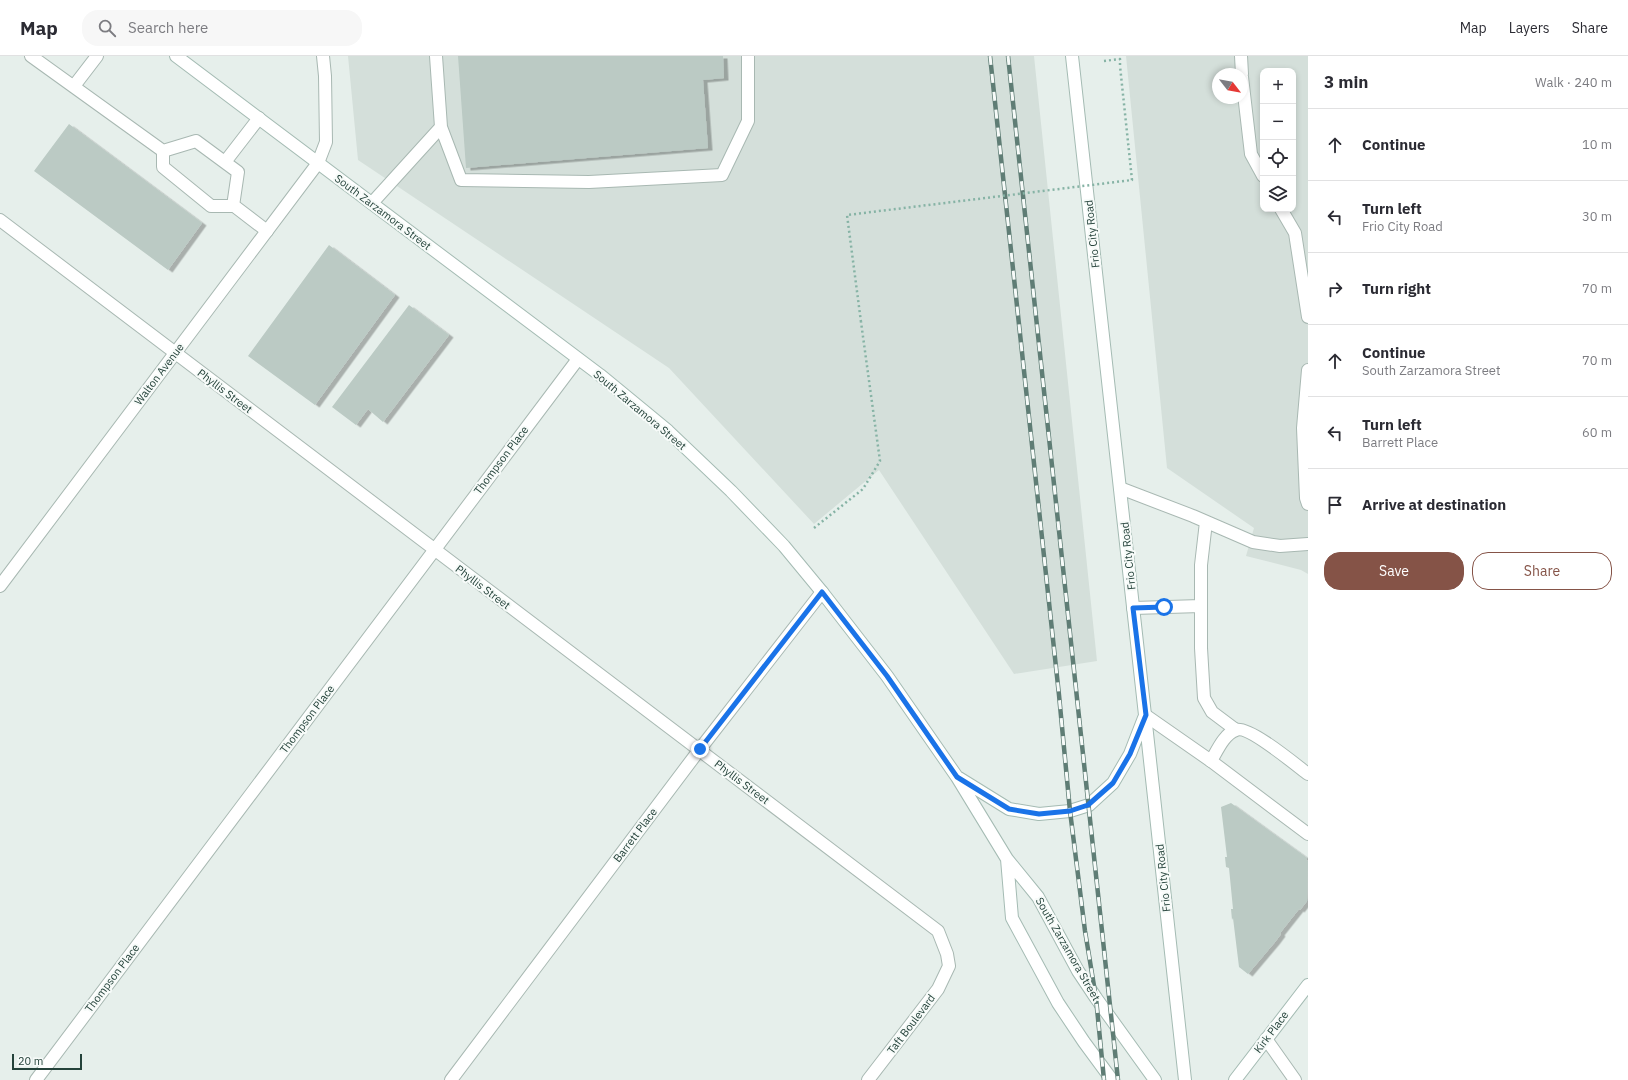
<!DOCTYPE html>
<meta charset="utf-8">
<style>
:root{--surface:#fff;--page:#f7f7f7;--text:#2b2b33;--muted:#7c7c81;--line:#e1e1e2;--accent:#855347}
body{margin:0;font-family:"IBM Plex Sans",sans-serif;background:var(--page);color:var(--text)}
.controls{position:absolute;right:12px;top:12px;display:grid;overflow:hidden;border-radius:8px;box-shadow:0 2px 6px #0003}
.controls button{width:36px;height:36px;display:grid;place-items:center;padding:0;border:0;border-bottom:1px solid var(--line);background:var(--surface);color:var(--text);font:20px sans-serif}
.compass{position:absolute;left:1212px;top:12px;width:36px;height:36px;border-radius:50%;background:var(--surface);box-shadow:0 2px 6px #0003;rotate:121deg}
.scale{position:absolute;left:12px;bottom:10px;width:70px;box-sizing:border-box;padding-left:4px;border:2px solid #24423a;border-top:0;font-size:11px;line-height:14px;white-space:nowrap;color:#24423a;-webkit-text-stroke:3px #f7fbf9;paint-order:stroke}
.stop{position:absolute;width:12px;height:12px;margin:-9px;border:3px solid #1a73e8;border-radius:50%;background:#fff}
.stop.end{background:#1a73e8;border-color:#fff;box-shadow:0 1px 4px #0008}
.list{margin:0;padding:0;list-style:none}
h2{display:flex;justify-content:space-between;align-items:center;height:52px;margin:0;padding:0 16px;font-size:17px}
h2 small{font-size:13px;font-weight:400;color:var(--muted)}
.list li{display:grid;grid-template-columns:26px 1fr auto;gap:12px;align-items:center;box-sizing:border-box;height:72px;padding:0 16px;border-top:1px solid var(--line)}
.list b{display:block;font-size:15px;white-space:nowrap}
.list p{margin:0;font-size:13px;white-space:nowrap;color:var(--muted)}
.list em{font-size:13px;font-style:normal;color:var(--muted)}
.actions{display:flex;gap:8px;padding:12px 16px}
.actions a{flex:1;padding:9px 0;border:1px solid var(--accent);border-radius:16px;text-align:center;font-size:14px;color:var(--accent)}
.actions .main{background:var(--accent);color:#fff}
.icon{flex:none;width:22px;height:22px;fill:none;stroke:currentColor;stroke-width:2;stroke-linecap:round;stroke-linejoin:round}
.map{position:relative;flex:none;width:1308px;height:1024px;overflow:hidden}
header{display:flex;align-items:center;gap:24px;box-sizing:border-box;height:56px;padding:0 20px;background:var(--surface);border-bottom:1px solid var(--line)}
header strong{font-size:19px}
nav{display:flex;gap:22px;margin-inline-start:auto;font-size:14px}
.search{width:280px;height:36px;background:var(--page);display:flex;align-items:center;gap:10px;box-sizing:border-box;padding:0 14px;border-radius:16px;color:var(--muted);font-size:15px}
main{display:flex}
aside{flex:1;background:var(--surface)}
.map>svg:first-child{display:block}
</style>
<header>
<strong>Map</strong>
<div class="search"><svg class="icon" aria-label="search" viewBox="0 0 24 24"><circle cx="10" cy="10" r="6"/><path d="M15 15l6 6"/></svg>Search here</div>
<nav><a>Map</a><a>Layers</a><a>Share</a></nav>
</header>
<main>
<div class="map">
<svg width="1308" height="1024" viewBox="0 0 1308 1024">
<defs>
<filter id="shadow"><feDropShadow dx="4.5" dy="2.5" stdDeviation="0" flood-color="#0004"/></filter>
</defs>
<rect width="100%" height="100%" fill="#e6efeb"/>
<path fill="#d4dfda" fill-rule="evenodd" d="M348 0H1034L1097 605 1014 618 879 414 814 468 669 312 358 104Z
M1126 0H1308V518L1301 514 1246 500 1254 472 1167 412ZM1263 15H1293V153H1263ZM1218 18H1242V42H1218Z"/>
<path fill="#bbcac4" filter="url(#shadow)" d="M458 0H723L724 22 703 24 708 92 466 112Z
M69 68 202 167 168 214 34 115Z
M329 189 395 239 315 349 248 300Z
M409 249 449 279 383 366 368 353 356 369 332 351Z
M1231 747 1307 802 1306 804 1308 805 1307 845 1300 854 1299 853 1280 877 1281 878 1275 886 1248 918 1239 911 1233 862 1232 864 1231 853H1233L1229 812 1226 811 1225 801H1227L1221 751Z"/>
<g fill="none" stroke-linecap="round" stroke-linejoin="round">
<g stroke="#a8b8b2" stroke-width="14">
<path id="lane" d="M31 0 163 95
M436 0 441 71
M1241 0 1242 18
M1242 21 1251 98 1263 120
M74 30 97 0
M196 85 238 116 233 150H211L163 111V95Z
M225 106 259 62
M372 147 441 71 461 124 589 126 722 119 748 65V0
M233 149 267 175
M1281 153 1295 177 1308 261
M1308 314 1303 372 1306 442 1308 448
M1120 432 1193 460 1253 486 1280 490 1308 488
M1206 466 1201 509V592L1204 642 1212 656 1236 674
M1133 552 1201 550
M1211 705C1217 695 1224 678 1236 674 1248 669 1296 709 1308 718
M1266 983 1295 1024"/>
</g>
<g stroke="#a8b8b2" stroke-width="14">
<path id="street" d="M0 164C312 402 626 637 938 875L947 898 949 910 938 933 868 1024
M0 530 318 107 326 86 325 20 323 0
M1145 659 1211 705 1308 778
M36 1024 578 303
M451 1024 700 693 822 536"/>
</g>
<g stroke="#a4bbb3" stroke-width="14">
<path id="secondary" d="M176 0 600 319 668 375 731 435 784 490 822 536 887 620 957 721 1007 803 1038 841 1078 915 1096 942 1155 1024
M1072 0 1145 659 1185 1024
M959 722 1009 753 1039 758 1070 755 1089 749 1113 727 1130 698 1144 662
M1007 803 1012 862 1058 947 1084 986 1112 1024
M1235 1024 1308 929"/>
</g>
<path stroke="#86b3a5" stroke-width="2.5" stroke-dasharray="2 3" stroke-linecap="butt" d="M1104 5 1120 3V10
M814 472 863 433 880 405 861 266"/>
<use href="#lane" stroke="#fff" stroke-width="12"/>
<use href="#street" stroke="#fff" stroke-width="12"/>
<use href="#secondary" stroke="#fff" stroke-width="12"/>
<g stroke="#5f7d75" stroke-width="4.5">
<path id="rail" d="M990 0 1059 639 1070 755 1085 875 1096 942 1104 1024
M1008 0 1118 1024"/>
</g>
<use href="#rail" stroke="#f7fbf9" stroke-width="3" stroke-dasharray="9" stroke-linecap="butt"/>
<path stroke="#86b3a5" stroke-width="2.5" stroke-dasharray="2 3" stroke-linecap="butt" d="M861 266 847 159 1132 124 1120 10"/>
</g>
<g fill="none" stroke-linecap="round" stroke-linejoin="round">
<path stroke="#1a73e8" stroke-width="5" d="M700 693 822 536 887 620 957 721 1009 753 1039 758 1070 755 1088 749 1113 727 1130 698 1146 659 1133 552 1164 551"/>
</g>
<g text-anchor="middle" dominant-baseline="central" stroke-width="4" stroke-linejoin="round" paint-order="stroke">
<g font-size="11" fill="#24423a" stroke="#f7fbf9">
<text transform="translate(383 156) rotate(37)">South Zarzamora Street</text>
<text transform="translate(1092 178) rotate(-96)">Frio City Road</text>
<text transform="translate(159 318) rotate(-53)">Walton Avenue</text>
<text transform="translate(225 335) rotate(37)">Phyllis Street</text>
<text transform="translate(640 354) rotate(40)">South Zarzamora Street</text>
<text transform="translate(501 404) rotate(-53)">Thompson Place</text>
<text transform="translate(1128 500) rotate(-96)">Frio City Road</text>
<text transform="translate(483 531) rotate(37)">Phyllis Street</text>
<text transform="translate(307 663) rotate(-53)">Thompson Place</text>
<text transform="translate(742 726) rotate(37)">Phyllis Street</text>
<text transform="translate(635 779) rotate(-53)">Barrett Place</text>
<text transform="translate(1163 822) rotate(-96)">Frio City Road</text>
<text transform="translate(1068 893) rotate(60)">South Zarzamora Street</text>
<text transform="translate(112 922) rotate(-53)">Thompson Place</text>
<text transform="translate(911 968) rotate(-53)">Taft Boulevard</text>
<text transform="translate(1271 976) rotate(-53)">Kirk Place</text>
</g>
</g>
</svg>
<div class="controls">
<button>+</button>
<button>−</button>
<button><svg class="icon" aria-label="locate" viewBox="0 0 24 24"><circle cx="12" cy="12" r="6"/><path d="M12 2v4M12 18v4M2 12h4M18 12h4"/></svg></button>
<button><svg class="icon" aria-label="layers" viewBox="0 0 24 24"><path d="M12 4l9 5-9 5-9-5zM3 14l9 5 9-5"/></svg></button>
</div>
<svg class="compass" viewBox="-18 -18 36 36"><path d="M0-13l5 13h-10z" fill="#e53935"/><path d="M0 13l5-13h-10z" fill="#7c7c81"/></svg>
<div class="scale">20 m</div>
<div class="stop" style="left:1164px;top:551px"></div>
<div class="stop end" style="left:700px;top:693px"></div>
</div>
<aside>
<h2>3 min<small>Walk · 240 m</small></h2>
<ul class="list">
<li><svg class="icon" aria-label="ahead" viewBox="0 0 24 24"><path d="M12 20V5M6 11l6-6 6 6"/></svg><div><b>Continue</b></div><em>10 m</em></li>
<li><svg class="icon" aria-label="left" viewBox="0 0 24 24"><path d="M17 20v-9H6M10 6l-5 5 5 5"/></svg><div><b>Turn left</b><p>Frio City Road</p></div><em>30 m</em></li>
<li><svg class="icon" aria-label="right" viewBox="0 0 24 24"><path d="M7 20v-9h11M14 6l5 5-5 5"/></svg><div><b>Turn right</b></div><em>70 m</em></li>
<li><svg class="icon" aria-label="ahead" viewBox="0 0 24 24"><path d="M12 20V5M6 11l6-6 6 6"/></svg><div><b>Continue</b><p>South Zarzamora Street</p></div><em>70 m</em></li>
<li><svg class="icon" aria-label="left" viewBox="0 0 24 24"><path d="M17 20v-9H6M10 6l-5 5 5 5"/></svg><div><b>Turn left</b><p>Barrett Place</p></div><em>60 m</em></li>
<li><svg class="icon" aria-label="arrive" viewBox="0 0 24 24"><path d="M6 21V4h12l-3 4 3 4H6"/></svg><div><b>Arrive at destination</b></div></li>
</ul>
<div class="actions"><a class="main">Save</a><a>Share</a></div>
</aside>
</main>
